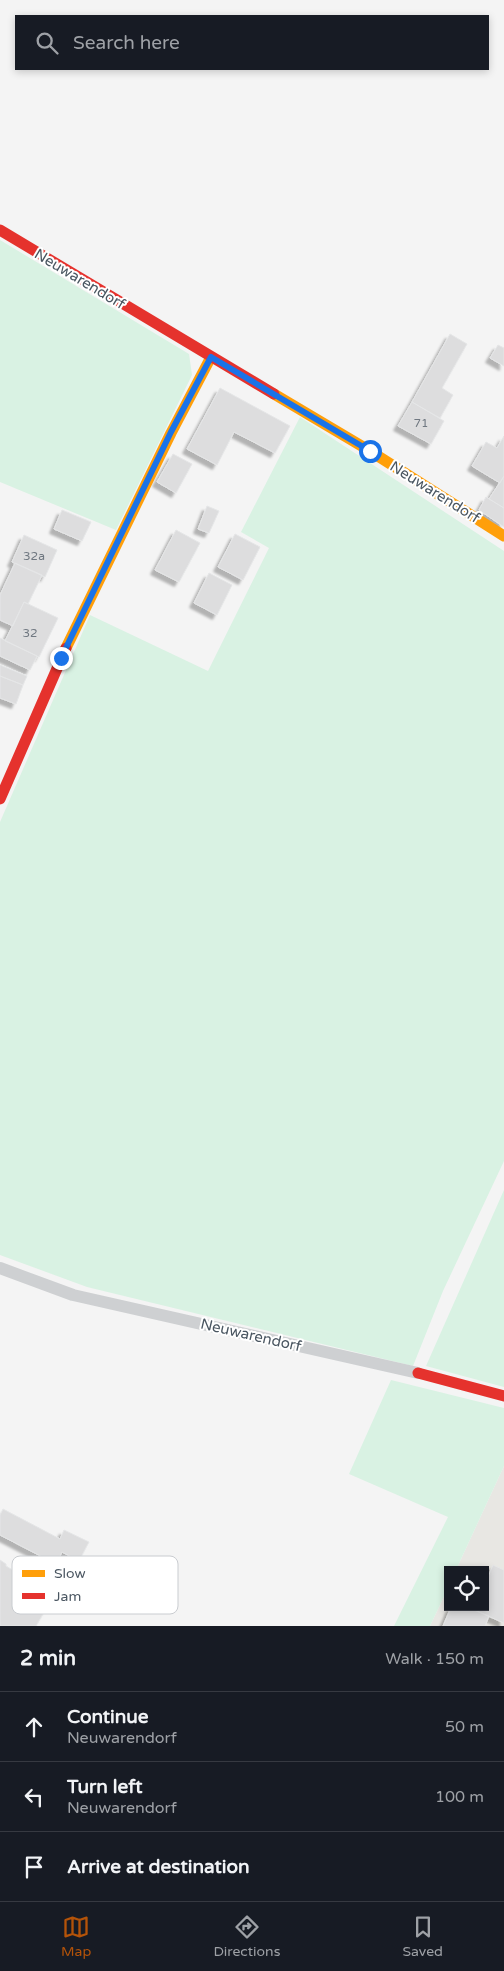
<!DOCTYPE html>
<meta charset="utf-8">
<style>
:root{--surface:#171b24;--page:#20242c;--text:#f1f3f6;--muted:#9ea1a6;--line:#363941;--accent:#b45309}
body{margin:0;font-family:"Varela Round",sans-serif;background:var(--page);color:var(--text)}
.controls{position:absolute;right:15px;bottom:15px;display:grid;overflow:hidden;border-radius:0px;box-shadow:0 2px 8px #0003}
.controls button{width:45px;height:45px;display:grid;place-items:center;padding:0;border:0;border-bottom:1px solid var(--line);background:var(--surface);color:var(--text);font:25px sans-serif}
.stop{position:absolute;width:15px;height:15px;margin:-11px;border:4px solid #1a73e8;border-radius:50%;background:#fff}
.stop.end{background:#1a73e8;border-color:#fff;box-shadow:0 1px 5px #0008}
.list{margin:0;padding:0;list-style:none}
h2{display:flex;justify-content:space-between;align-items:center;height:65px;margin:0;padding:0 20px;font-size:21px}
h2 small{font-size:16px;font-weight:400;color:var(--muted)}
.list li{display:grid;grid-template-columns:32px 1fr auto;gap:15px;align-items:center;box-sizing:border-box;height:70px;padding:0 20px;border-top:1px solid var(--line)}
.list b{display:block;font-size:19px;white-space:nowrap}
.list p{margin:0;font-size:16px;white-space:nowrap;color:var(--muted)}
.list em{font-size:16px;font-style:normal;color:var(--muted)}
.icon{flex:none;width:28px;height:28px;fill:none;stroke:currentColor;stroke-width:2;stroke-linecap:round;stroke-linejoin:round}
.map{position:relative;flex:none;width:504px;height:1626px;overflow:hidden}
.search{position:absolute;background:var(--surface);box-shadow:0 2px 8px #0003;left:15px;right:15px;top:15px;height:55px;display:flex;align-items:center;gap:12px;box-sizing:border-box;padding:0 18px;border-radius:0px;color:var(--muted);font-size:19px}
.sheet{height:275px;background:var(--surface)}
nav{display:flex;justify-content:space-around;align-items:center;box-sizing:border-box;height:70px;border-top:1px solid var(--line);background:var(--surface);font-size:14px;color:var(--muted)}
nav a{display:grid;justify-items:center;gap:2px}
nav .on{color:var(--accent)}
.map>svg:first-child{display:block}
</style>
<div class="map">
<svg width="504" height="1626" viewBox="0 0 504 1626">
<defs>
<filter id="shadow"><feDropShadow dx="-4.5" dy="4.5" stdDeviation="1" flood-color="#0004"/></filter>
</defs>
<rect width="100%" height="100%" fill="#f4f4f4"/>
<path fill="#e8e7e3" d="M504 1466V1626H430L448 1588V1607H485V1570H456Z"/>
<path fill="#d9f2e3" d="M0 240 189 354 192 375 116 530 0 482Z
M300 417 504 551V1161L443 1291 413 1366 87 1287 0 1255V822L90 615 208 671 269 548 241 532Z
M504 1190V1387L426 1366Z
M391 1380 504 1408V1466L456 1570H448V1588L430 1626H394L448 1517 349 1474Z"/>
<path fill="#ddddde" stroke="#e5e6e7" filter="url(#shadow)" d="M450 334 467 344 442 388 453 395 440 418 412 402Z
M498 345 504 348V366L490 358Z
M220 388 290 426 275 453 234 432 217 465 187 449Z
M412 402 444 421 431 444 398 426Z
M504 436V476L500 483 472 466 486 442 497 448Z
M173 454 192 464 176 493 157 482Z
M504 476V508L489 499Z
M486 497 504 508V527L479 510Z
M207 506 219 511 209 533 198 529Z
M62 510 91 522 82 541 54 529Z
M176 530 200 543 179 582 155 570Z
M235 534 260 547 243 580 218 567Z
M24 535 57 550 45 577 12 562Z
M15 563 42 575 28 604 24 602 13 626 0 620V595Z
M209 573 232 585 217 615 194 603Z
M24 602 58 618 39 657 5 641Z
M0 638 37 656 30 670 0 656Z
M0 665 27 676 23 685 0 676Z
M0 676 23 685 16 704 0 698Z
M3 1509 60 1539 64 1530 89 1542 79 1561 62 1552 56 1564 0 1535V1515Z
M0 1560 6 1564V1566L36 1584 28 1598 46 1609 36 1626H0Z
M493 1565 504 1570V1623L474 1610 475 1607H485V1584Z
M451 1607H468L489 1616 485 1626H443Z"/>
<g fill="none" stroke-linecap="round" stroke-linejoin="round">
<path stroke="#ced0d2" stroke-width="12" d="M0 1268 73 1295 418 1373"/>
<path stroke="#ff9f0a" stroke-width="11" d="M274 394 370 451 504 536
M66 648 171 433 211 357"/>
<path stroke="#e5322d" stroke-width="11" d="M0 230 274 394
M0 799 66 648
M418 1373 504 1396"/>
</g>
<g fill="none" stroke-linecap="round" stroke-linejoin="round">
<path stroke="#1a73e8" stroke-width="6" d="M61 658 171 432 211 357 370 451"/>
</g>
<g text-anchor="middle" dominant-baseline="central" stroke-width="4" stroke-linejoin="round" paint-order="stroke">
<g font-size="12" fill="#707881">
<text x="421" y="423">71</text>
<text x="34" y="556">32a</text>
<text x="30" y="633">32</text>
</g>
<g font-size="15" fill="#4a5661" stroke="#fff">
<text transform="translate(80 279) rotate(31)">Neuwarendorf</text>
<text transform="translate(435 492) rotate(32)">Neuwarendorf</text>
<text transform="translate(251 1335) rotate(13)">Neuwarendorf</text>
</g>
</g>
<rect x="12" y="1556" width="166" height="58" rx="8" fill="#fff" stroke="#c9ccd0" stroke-width="1"/>
<rect x="22" y="1570" width="23" height="7" fill="#ff9f0a"/>
<rect x="22" y="1593" width="23" height="6" fill="#e5322d"/>
<g font-size="14" fill="#4a5661">
<text x="54" y="1578">Slow</text>
<text x="54" y="1601">Jam</text>
</g>
</svg>
<div class="controls">
<button><svg class="icon" aria-label="locate" viewBox="0 0 24 24"><circle cx="12" cy="12" r="6"/><path d="M12 2v4M12 18v4M2 12h4M18 12h4"/></svg></button>
</div>
<div class="stop" style="left:370px;top:451px"></div>
<div class="stop end" style="left:61px;top:658px"></div>
<div class="search"><svg class="icon" aria-label="search" viewBox="0 0 24 24"><circle cx="10" cy="10" r="6"/><path d="M15 15l6 6"/></svg>Search here</div>
</div>
<section class="sheet">
<h2>2 min<small>Walk · 150 m</small></h2>
<ul class="list">
<li><svg class="icon" aria-label="ahead" viewBox="0 0 24 24"><path d="M12 20V5M6 11l6-6 6 6"/></svg><div><b>Continue</b><p>Neuwarendorf</p></div><em>50 m</em></li>
<li><svg class="icon" aria-label="left" viewBox="0 0 24 24"><path d="M17 20v-9H6M10 6l-5 5 5 5"/></svg><div><b>Turn left</b><p>Neuwarendorf</p></div><em>100 m</em></li>
<li><svg class="icon" aria-label="arrive" viewBox="0 0 24 24"><path d="M6 21V4h12l-3 4 3 4H6"/></svg><div><b>Arrive at destination</b></div></li>
</ul>
</section>
<nav>
<a class="on"><svg class="icon" aria-label="map" viewBox="0 0 24 24"><path d="M3 6l6-2 6 2 6-2v14l-6 2-6-2-6 2zM9 4v14M15 6v14"/></svg>Map</a>
<a><svg class="icon" aria-label="directions" viewBox="0 0 24 24"><path d="M12 3l9 9-9 9-9-9zM9 14v-3h6M13 9l2 2-2 2"/></svg>Directions</a>
<a><svg class="icon" aria-label="saved" viewBox="0 0 24 24"><path d="M7 4h10v16l-5-4-5 4z"/></svg>Saved</a>
</nav>
